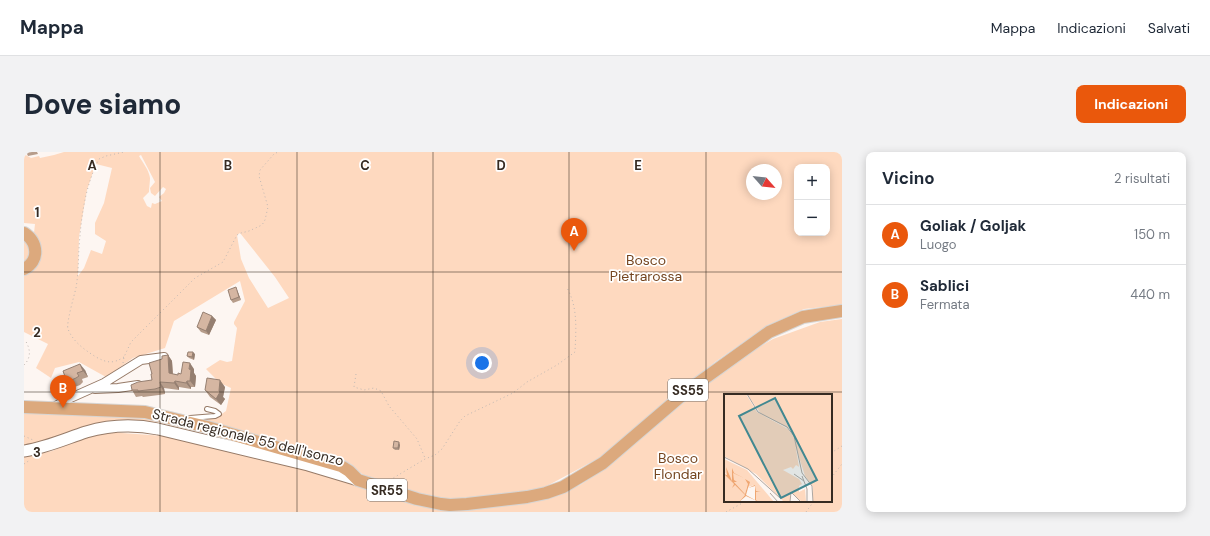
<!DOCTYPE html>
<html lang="it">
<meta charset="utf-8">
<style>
:root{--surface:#fff;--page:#f2f2f3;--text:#1f2937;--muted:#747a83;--line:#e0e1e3;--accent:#ea580c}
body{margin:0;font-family:"DM Sans",sans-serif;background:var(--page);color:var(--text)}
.controls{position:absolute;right:12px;top:12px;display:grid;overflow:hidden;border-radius:8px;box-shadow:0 2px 10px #0003}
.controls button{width:36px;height:36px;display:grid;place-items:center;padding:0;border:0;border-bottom:1px solid var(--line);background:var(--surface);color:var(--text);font:20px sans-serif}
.compass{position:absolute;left:722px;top:12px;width:36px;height:36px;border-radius:50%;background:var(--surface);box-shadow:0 2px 10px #0003;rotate:117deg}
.you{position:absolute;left:458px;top:211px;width:14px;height:14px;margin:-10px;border:3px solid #fff;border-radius:50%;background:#1a73e8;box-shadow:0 0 0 6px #1a73e833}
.badge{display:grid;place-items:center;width:26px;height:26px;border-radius:50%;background:var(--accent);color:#fff;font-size:13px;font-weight:700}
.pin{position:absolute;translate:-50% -33px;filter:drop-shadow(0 1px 2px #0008)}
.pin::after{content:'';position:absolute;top:21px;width:14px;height:12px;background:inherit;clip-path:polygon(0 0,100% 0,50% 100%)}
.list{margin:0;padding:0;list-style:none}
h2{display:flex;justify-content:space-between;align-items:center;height:52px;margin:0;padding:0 16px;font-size:17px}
h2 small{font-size:13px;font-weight:400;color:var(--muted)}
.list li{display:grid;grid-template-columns:26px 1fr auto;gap:12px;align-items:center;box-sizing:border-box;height:60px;padding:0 16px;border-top:1px solid var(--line)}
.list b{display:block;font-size:15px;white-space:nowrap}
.list p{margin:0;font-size:13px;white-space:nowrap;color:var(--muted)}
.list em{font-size:13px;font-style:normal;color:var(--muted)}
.map{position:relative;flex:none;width:818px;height:360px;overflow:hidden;border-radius:8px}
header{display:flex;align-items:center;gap:24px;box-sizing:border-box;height:56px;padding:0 20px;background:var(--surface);border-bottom:1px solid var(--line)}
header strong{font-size:19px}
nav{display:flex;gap:22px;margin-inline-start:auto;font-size:14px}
.intro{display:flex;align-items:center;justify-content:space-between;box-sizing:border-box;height:96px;padding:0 24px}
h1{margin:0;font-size:28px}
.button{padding:10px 18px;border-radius:8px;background:var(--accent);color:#fff;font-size:14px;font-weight:700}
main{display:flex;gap:24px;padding:0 24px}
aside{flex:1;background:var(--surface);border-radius:8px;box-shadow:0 2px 10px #0003}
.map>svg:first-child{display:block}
</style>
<header>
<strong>Mappa</strong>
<nav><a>Mappa</a><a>Indicazioni</a><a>Salvati</a></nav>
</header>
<div class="intro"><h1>Dove siamo</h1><a class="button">Indicazioni</a></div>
<main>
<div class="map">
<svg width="818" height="360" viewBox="0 0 818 360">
<rect width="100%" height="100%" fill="#fdf6f2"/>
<path fill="#fed9bf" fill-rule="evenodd" d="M40 0H818V153L780 157 744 173 691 210 575 306 521 335 488 342 433 349 397 343 346 327 332 318 327 312 320 310 172 269 192 266 202 259 207 236 196 231 182 217 196 208 203 210 208 209 213 176 210 172V170L221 149 216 129 150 169 141 196 109 206 82 225 55 210 31 216 27 226 12 216 24 192 0 180V124C16 115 23 97 10 81L11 72 0 71V2L7 6 15 4 16 6 30 3ZM117 3 131 30 126 36 127 41 131 44 139 35 142 37 140 41 135 45 138 49 131 52 128 51 127 56 123 54 119 46 125 40C125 36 126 30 126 26 125 18 119 11 115 4ZM72 12 88 16 80 51 71 71V82L82 89 78 102 67 98 60 116 54 124 55 85 59 61 63 38 70 17ZM773 15H803V81H773ZM728 18H752V42H728ZM216 81 251 125 265 146 244 156 225 126 217 107 213 83Z
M0 87 2 88 7 101 0 112Z
M818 167V360H0V305L28 299 52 289 84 280 154 285 271 313 379 346C385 352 396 357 404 353L512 347 556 333 586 313 647 260 713 208 749 187 796 170ZM701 243H807V349H701Z
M0 259 111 263 141 270 277 308 146 276 44 283 0 294Z"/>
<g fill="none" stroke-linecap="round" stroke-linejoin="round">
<g stroke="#977b68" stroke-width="6">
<path id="service" d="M165 266H166L191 264 195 262 191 259 183 257"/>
</g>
<g stroke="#977b68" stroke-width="10">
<path id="minor" d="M71 237 94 236 114 233
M30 255 42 248 80 231 117 208 140 205"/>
</g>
<g stroke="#977b68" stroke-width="13">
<path id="secondary" d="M0 299C21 296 41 287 62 280 86 273 110 272 134 277L284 313 334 328"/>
</g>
<g stroke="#d7d5d3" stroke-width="14">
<path id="primary" d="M0 81C14 90 16 109 0 117
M0 255 121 260 183 275 317 314 325 319 334 328 393 347 417 352 426 353 443 352 503 345 522 341 539 335 579 311 663 239 745 180 779 165 818 159"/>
</g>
<path stroke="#c0b8b3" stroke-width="1" stroke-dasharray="1 3" stroke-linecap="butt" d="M100 205C89 212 83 211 72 205 61 198 49 190 44 177 42 172 50 144 52 136 55 118 54 101 56 84 58 58 63 30 75 7L82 4 100 0
M99 211 100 205 107 190 171 126 199 110 213 83 217 81 225 79 238 73 241 68 244 55 235 24 236 18 250 2 254 0
M0 213C8 205 6 196 1 188
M332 222 330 235 340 238 350 236 357 239 365 254 393 287 401 306
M0 284 9 288
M807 301 818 294
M0 312 6 308
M807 326 818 312
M366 328 401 307 411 303 418 297 436 269 441 264 489 241 503 230 533 213 551 200C552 178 554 155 543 136
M702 360 722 349
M782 360 790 349"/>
<use href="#service" stroke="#fff" stroke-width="4"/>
<use href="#minor" stroke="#fff" stroke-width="8"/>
<use href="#secondary" stroke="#fff" stroke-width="11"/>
<use href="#primary" stroke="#dca97d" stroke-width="12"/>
</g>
<path fill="#b79d8b" d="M2 0H13L14 2 4 4Z
M213 138 217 148 209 151 207 148Z
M188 164 192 168 185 183 177 180 173 175Z
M171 202 170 208 165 206 163 204Z
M144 203 148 209 149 222 154 223 170 217V221L172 224 171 235H167V237L155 235V238L140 236 141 242 135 243 119 245 118 244 112 245 108 238 128 228V222L138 207Z
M61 218 64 225 58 227 59 230 56 233 48 236 43 230 39 219Z
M201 235 199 245 201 247 197 253 186 245 181 238Z
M376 293 375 298H371L369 296Z"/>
<path fill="#957f71" d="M212 135 213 138 217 148 215 145Z
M188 164 192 168 185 183 182 179Z
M169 200 171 202 170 208 168 205Z
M144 203 148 209 149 227 145 221Z
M166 211 170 217V221L172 224 171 235 166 229 165 217Z
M56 212 61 218 64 225 59 219Z
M196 228 201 235 199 245 201 247 197 253 192 247Z
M151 229 155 235V238L150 231Z
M163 229 167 235V237L162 231Z
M136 230 140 236 141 242 137 235Z
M375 290 376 293 375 298 374 296Z"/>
<path fill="#d5b6a2" stroke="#957f71" d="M212 135 215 145 207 148 204 138Z
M179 160 188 164 182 179 173 175Z
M164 200H169L168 205 163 204Z
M144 203 145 221 154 223V221L157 222 159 210 166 211 165 217 167 218 166 229H163L162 231 151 229 150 231 136 230 137 235 131 237 114 239V238H108L107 233 114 230 128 228 127 222H128L125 211 138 207V204Z
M56 212 59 219 53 221 55 224 52 226 43 230 39 219Z
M183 226 196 228 195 239 196 240 192 247 181 238Z
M370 289 375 290 374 296H369Z"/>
<path fill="none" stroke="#362b22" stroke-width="1" stroke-opacity="0.55" d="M136 0V360M273 0V360M409 0V360M545 0V360M682 0V360M0 120H818M0 240H818"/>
<g text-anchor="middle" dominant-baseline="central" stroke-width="3.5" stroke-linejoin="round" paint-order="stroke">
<g fill="#fff" stroke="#726b64" stroke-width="1">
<rect x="644" y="227" width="40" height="22" rx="3"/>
<rect x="343" y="327" width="40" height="22" rx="3"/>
</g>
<g font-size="13" font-weight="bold" fill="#362b22">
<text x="664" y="238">SS55</text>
<text x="363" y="338">SR55</text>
</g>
<g font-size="14" fill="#75451f" stroke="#fff">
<text x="622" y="108">Bosco<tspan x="622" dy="16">Pietrarossa</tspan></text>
<text x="654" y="306">Bosco<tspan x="654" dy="16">Flondar</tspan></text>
</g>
<g font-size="14" fill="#362b22" stroke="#fff">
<text transform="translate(224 285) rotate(14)">Strada regionale 55 dell'Isonzo</text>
</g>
</g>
<g transform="translate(700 242)">
<rect width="108" height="108" fill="#fdf6f2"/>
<path d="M0 0H22L33 18 64 35 70 43 75 73 72 71 69 75 67 73 59 76 75 85 78 90 75 92V98L81 95 82 107 78 108 66 98V108H60L32 80 0 62ZM23 0H108V108H89V93L81 82 66 35 37 20ZM0 65 23 76 50 108 32 107V98L37 97H32L31 91 23 93 21 100 10 88 8 75V87L3 79V81L0 78ZM0 80 21 101 15 108H0Z" fill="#fed9bf"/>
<path d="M2 73 8 87V74L10 79 20 84 9 79 10 86 13 88H10L21 100 24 90 21 85 26 88 24 94 31 91 32 97H37L32 98V106L35 108 22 102 15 108 21 101 11 91 8 94 10 90 0 80 3 81ZM31 92V106L22 101 24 94Z" fill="#efa671" fill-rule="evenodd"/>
<path fill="none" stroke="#ada59f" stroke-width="1" d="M23 0 34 18 63 33 70 42 78 79 88 92 89 108M0 63 24 75 56 104M70 80 80 87M78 82 83 95V108M46 99 54 108M66 108 67 98 77 108"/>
<path fill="#418891" fill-opacity="0.15" stroke="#418891" stroke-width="2" d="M51 4 93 86 57 104 15 22Z"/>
<rect width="108" height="108" fill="none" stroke="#362b22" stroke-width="2"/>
</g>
<g font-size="13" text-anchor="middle" font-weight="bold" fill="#362b22" stroke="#fff" stroke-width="3.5" stroke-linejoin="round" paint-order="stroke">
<text x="68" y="18">A</text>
<text x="204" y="18">B</text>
<text x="341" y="18">C</text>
<text x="477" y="18">D</text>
<text x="614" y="18">E</text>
<text x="13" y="65">1</text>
<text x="13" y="185">2</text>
<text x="13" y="305">3</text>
</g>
</svg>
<div class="controls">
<button>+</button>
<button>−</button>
</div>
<svg class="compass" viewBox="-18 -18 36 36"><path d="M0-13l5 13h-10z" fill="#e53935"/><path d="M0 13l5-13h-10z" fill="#747a83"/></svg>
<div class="you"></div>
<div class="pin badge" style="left:550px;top:99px">A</div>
<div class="pin badge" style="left:39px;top:256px">B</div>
</div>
<aside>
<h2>Vicino<small>2 risultati</small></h2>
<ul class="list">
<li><span class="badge">A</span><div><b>Goliak / Goljak</b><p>Luogo</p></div><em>150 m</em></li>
<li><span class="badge">B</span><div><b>Sablici</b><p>Fermata</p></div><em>440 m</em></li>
</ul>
</aside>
</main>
